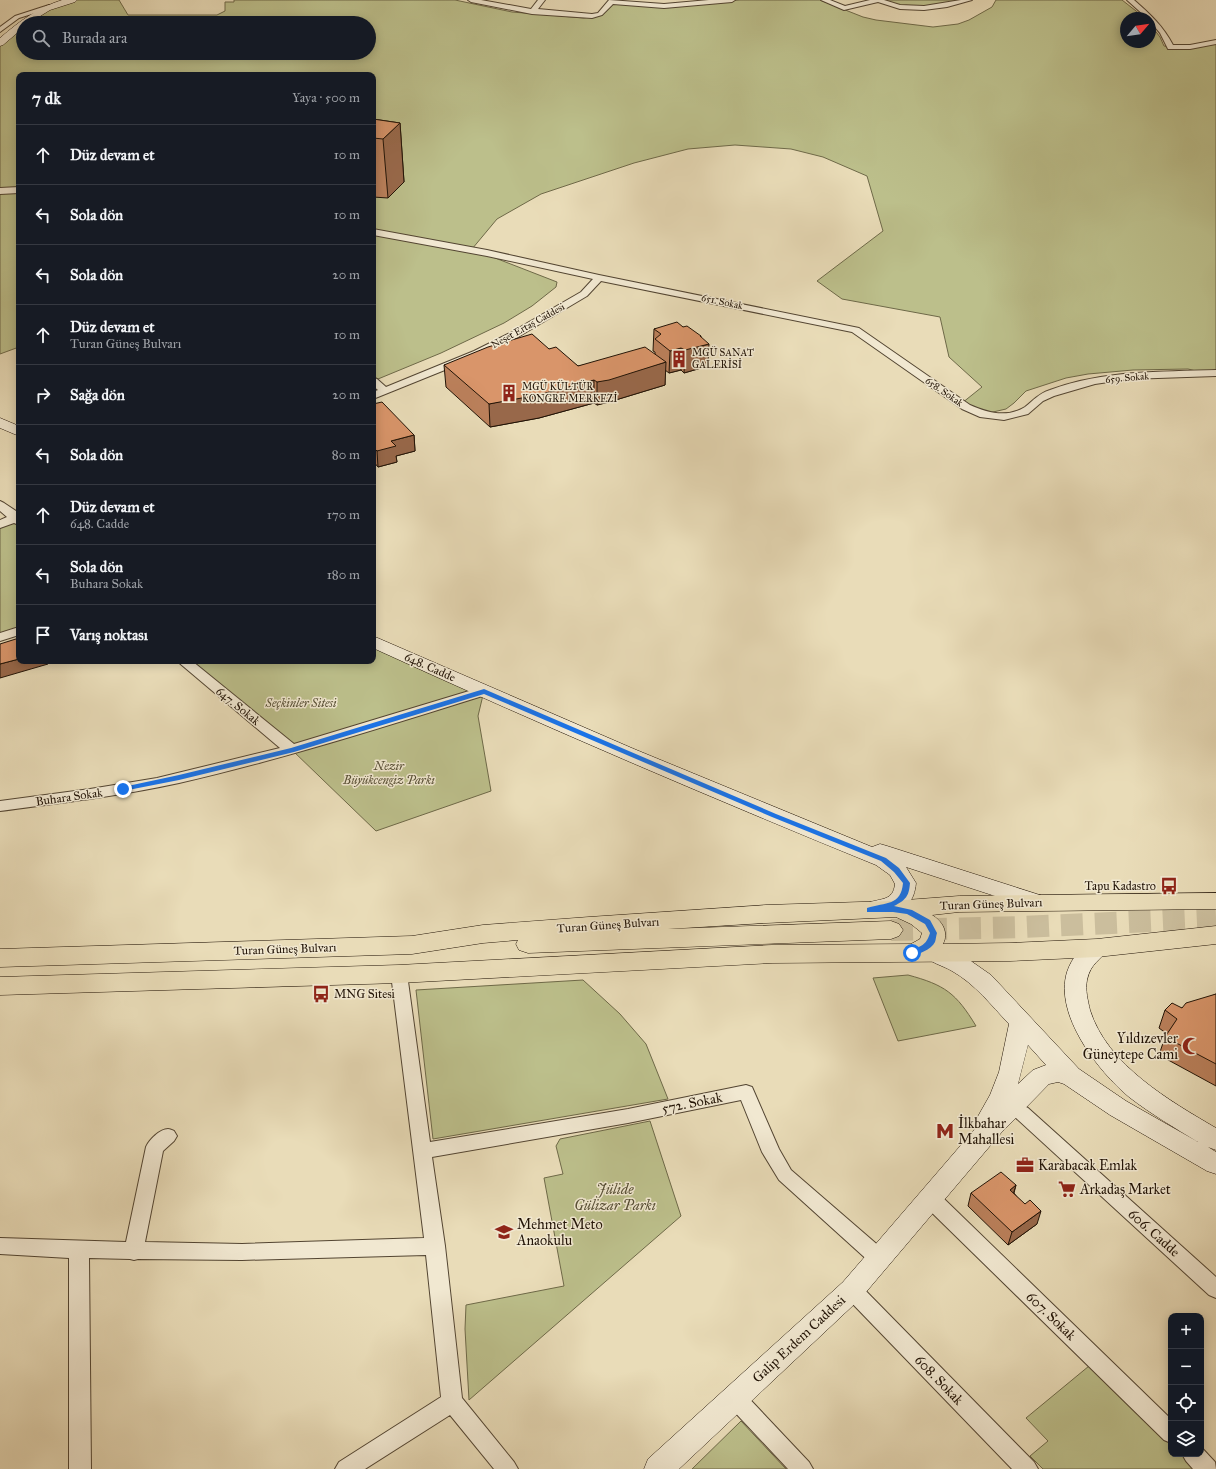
<!DOCTYPE html>
<html lang="tr">
<meta charset="utf-8">
<style>
:root{--surface:#171b24;--page:#242831;--text:#f1f3f6;--muted:#9ea1a6;--line:#363941}
body{margin:0;font-family:"IM FELL Great Primer",serif;background:var(--page);color:var(--text)}
.controls{position:absolute;right:12px;bottom:12px;display:grid;overflow:hidden;border-radius:8px;box-shadow:0 2px 10px #0003}
.controls button{width:36px;height:36px;display:grid;place-items:center;padding:0;border:0;border-bottom:1px solid var(--line);background:var(--surface);color:var(--text);font:20px sans-serif}
.compass{position:absolute;left:1120px;top:12px;width:36px;height:36px;border-radius:50%;background:var(--surface);box-shadow:0 2px 10px #0003;rotate:61deg}
.stop{position:absolute;width:12px;height:12px;margin:-9px;border:3px solid #1a73e8;border-radius:50%;background:#fff}
.stop.end{background:#1a73e8;border-color:#fff;box-shadow:0 1px 4px #0008}
.list{margin:0;padding:0;list-style:none}
h2{display:flex;justify-content:space-between;align-items:center;height:52px;margin:0;padding:0 16px;font-size:17px}
h2 small{font-size:13px;font-weight:400;color:var(--muted)}
.list li{display:grid;grid-template-columns:26px 1fr auto;gap:12px;align-items:center;box-sizing:border-box;height:60px;padding:0 16px;border-top:1px solid var(--line)}
.list b{display:block;font-size:15px;white-space:nowrap}
.list p{margin:0;font-size:13px;white-space:nowrap;color:var(--muted)}
.list em{font-size:13px;font-style:normal;color:var(--muted)}
.icon{flex:none;width:22px;height:22px;fill:none;stroke:currentColor;stroke-width:2;stroke-linecap:round;stroke-linejoin:round}
.map{position:relative;flex:none;width:1216px;height:1469px;overflow:hidden}
.search{position:absolute;background:var(--surface);box-shadow:0 2px 10px #0003;left:16px;top:16px;width:360px;height:44px;display:flex;align-items:center;gap:10px;box-sizing:border-box;padding:0 14px;border-radius:22px;color:var(--muted);font-size:15px}
.panel{position:absolute;background:var(--surface);box-shadow:0 2px 10px #0003;left:16px;top:72px;width:360px;height:592px;border-radius:8px}
.map>svg:first-child{display:block}
</style>
<div class="map">
<svg width="1216" height="1469" viewBox="0 0 1216 1469">
<rect width="100%" height="100%" fill="#e9dcb8"/>
<filter id="stains"><feTurbulence type="fractalNoise" baseFrequency=".005" numOctaves="4"/><feColorMatrix values="0 0 0 0 .2 0 0 0 0 .09 0 0 0 0 .02 0 0 0 .5 -.17"/></filter>
<radialGradient id="worn" r=".72"><stop offset=".6" stop-color="#630" stop-opacity="0"/><stop offset="1" stop-color="#630" stop-opacity=".3"/></radialGradient>
<path fill="#bcbf8b" stroke="#6e6948" d="M74 0H119L128 15H217L225 11V2H234V0H455L512 12 584 18 595 16 609 3 675 6 740 0H820L863 17 876 20 933 27 958 24 969 20 992 7 996 0H1122L1145 18H1126V42H1150V24L1160 37 1164 46 1177 48 1216 40V376L1188 369 1133 370 1088 374 1066 378 1026 391 1014 403 1006 409 993 412H987L962 403 982 387 949 357 940 317 842 299 817 281 883 231 867 176 823 157 791 149 735 145 688 149 634 163 541 194 497 219 472 249 557 282 556 287 532 306 504 323 441 353 378 379 373 376V75H19V347L0 354V44L23 27V53H369V23H29L50 8Z
M878 0H969L940 7 899 6Z
M19 517V631L0 637V524Z
M373 641 484 691 478 716 491 791 376 831 292 750 184 661H373Z
M908 975C945 985 956 993 976 1026L898 1041 873 978Z
M583 980 620 1014 646 1044 668 1099 433 1139 416 990Z
M650 1121 681 1216 469 1400 465 1329 466 1305 564 1286 544 1178 563 1174 556 1146 560 1139Z
M1089 1366 1171 1444V1454H1181L1197 1469H1043L1030 1456 1048 1441 1026 1418Z
M741 1421 786 1469H692Z"/>
<g fill="none" stroke-linecap="round" stroke-linejoin="round">
<path stroke="#cbbe9d" stroke-width="22" stroke-dasharray="22 12" stroke-linecap="butt" d="M891 930 1024 927 1216 918"/>
<g stroke="#534532" stroke-width="2">
<path id="street" d="M468 0H481L531 9 538 0H545L538 9 592 14 598 13 609 0 664 4 709 0H735L732 2 664 8 613 4 602 15 592 18 532 14 471 2Z
M821 0H830L845 6 870 0H884L900 5 924 6 961 0H972L947 7 924 10 900 9 878 2 844 10Z
M1127 0H1134C1150 14 1163 26 1173 45H1190L1216 40V44L1190 49H1168L1160 33 1150 21V18H1147Z
M49 5 51 6V8L19 18 0 32V27L15 16Z
M19 187V193L0 194V188Z
M373 229 487 250 599 275 859 328 970 405C988 413 1007 418 1025 407 1034 400 1038 394 1050 390 1103 370 1160 372 1216 370V376L1129 379 1095 384 1054 396 1043 401 1028 414 1004 420 980 417 962 409 852 332 601 281 587 296 518 337 482 355 373 399V392L378 390 373 386V378L377 379 386 387 474 351 510 333 581 292 593 279 487 256 373 235Z
M0 501 4 503 19 513V525L14 523 0 528V520L7 517 0 511Z
M19 627V635L0 641V633Z
M177 661H192L294 744 479 688 484 687 489 688 491 691 489 694C386 726 284 759 179 783 120 796 60 803 0 811V801L90 789 157 778 280 748Z
M399 968 405 970 407 974 430 1142 628 1109 746 1085 752 1087 779 1149 791 1170 887 1253 890 1259 887 1265 880 1267 873 1265 779 1180 762 1152 741 1100 628 1123 432 1157 445 1246 462 1398 514 1462 518 1469H494L450 1415 365 1469H335L339 1462 441 1397 426 1255 242 1260 138 1259 134 1260 130 1259 89 1258 91 1469H69V1258L0 1254V1238L126 1242 146 1147C149 1140 160 1129 168 1129 170 1129 172 1130 174 1131L177 1136 174 1141 163 1151 145 1242 242 1244 424 1238 391 974 393 970Z
M1005 1096 1028 1108 1216 1277V1298L1209 1295 1016 1118 999 1108 996 1103 999 1098Z
M931 1191 938 1193 1171 1419V1443L1164 1440 924 1205 922 1199 924 1193Z
M852 1281 859 1284 1034 1462 1038 1469H1012L845 1296 842 1290 845 1284Z
M735 1388 742 1391 809 1462 813 1469H788L728 1405 725 1398 728 1391Z
M1201 1447 1215 1462 1216 1469H1193L1186 1461 1182 1454H1201Z"/>
</g>
<g stroke="#211306" stroke-width="1">
<path id="secondary" d="M62 0H77L75 2 50 10 29 23H23V28L3 45 0 46V38C20 21 37 8 62 0Z
M0 418 19 426V436L0 428Z
M373 636 634 749 872 847 880 844 887 846 1046 897 1049 902 1046 907 1038 910 906 867 916 883C914 902 907 908 889 913 881 915 875 916 867 913L864 908 867 903C882 898 893 901 895 884L890 875 876 865C707 796 539 724 373 648Z
M1097 940 1105 942 1108 948C1100 962 1091 962 1087 980 1085 990 1088 1001 1090 1010 1107 1065 1170 1101 1216 1128V1150L1208 1147 1216 1152V1174L1207 1171 1110 1115 1064 1084 1058 1082 1049 1084 1001 1133 861 1298 679 1469H644L648 1459 843 1282 980 1123 977 1118 990 1095 999 1072 1009 1024C991 1005 975 984 952 971 942 965 929 963 923 953L926 947 934 945 942 947 968 959 991 975 1079 1069 1126 1101 1198 1142C1175 1128 1151 1114 1129 1097 1098 1071 1054 1015 1067 972 1072 957 1082 945 1097 940ZM1028 1045 1046 1065 1033 1070 1018 1084Z"/>
</g>
<g stroke="#211306" stroke-width="1">
<path id="primary" d="M1216 893V909L959 912 932 915C942 921 949 932 943 944L1010 943 1097 939 1216 926V944L1097 957 1010 961 772 963 399 983 0 995V977L399 965 772 945 911 944 920 939 922 933 911 924 896 917 766 923 668 929 891 921 899 924 903 930 899 936 891 939 528 953 519 950 516 944 518 940 483 943 412 954 0 967V949L412 936 483 925 589 917 766 905 893 901 959 896Z"/>
</g>
<use href="#street" fill="#f1e8d1" fill-rule="evenodd"/>
<use href="#secondary" fill="#f1e8d1" fill-rule="evenodd"/>
<use href="#primary" fill="#e9dcb8" fill-rule="evenodd"/>
</g>
<path fill="#bb805b" stroke="#211306" d="M373 119 400 123 404 182 388 198 373 197Z
M683 327 701 338 708 366 684 373 681 370 669 373 665 370V385L609 402 597 405 594 403 539 418 490 427 446 387 444 365 549 349 578 366 655 354V352L653 351 654 329Z
M373 404 414 435 415 451 396 456 397 462 378 467 373 461Z
M1216 994V1086L1159 1055 1165 1037 1167 1034 1159 1028 1165 1010 1182 1008Z
M1016 1185 1014 1193 1037 1224 1008 1245 968 1206 971 1193Z"/>
<path fill="#98684a" stroke="#211306" d="M400 123 404 182 388 198 383 139Z
M700 336H701V346L709 344 708 366 684 373 685 350Z
M681 348V370L669 373 670 351Z
M666 362 665 385 609 402 597 405V382Z
M594 380V403L539 418 490 427 489 404Z
M414 435 415 451 396 456 397 462 378 467 377 451 391 441Z
M19 659V661H47L48 664 0 678V664Z
M1016 1185 1012 1198 1010 1190Z
M1041 1211 1037 1224 1008 1245 1012 1232Z"/>
<path fill="#d9956a" stroke="#211306" d="M373 119 400 123 383 139 373 138Z
M677 322 683 327 687 326 701 336H700L709 344 685 350 681 348 670 351 655 339 661 334 654 329Z
M532 334 549 349 556 347 578 366 645 347 666 362 609 380 597 382 594 380 538 395 489 404 444 365 488 347Z
M382 402 414 435 391 441 396 446 377 451 373 447V404Z
M19 638V659L0 664V644Z
M1216 994V1064L1165 1037 1177 1019 1165 1010 1172 1003 1182 1008 1186 1003Z
M1001 1172 1016 1185 1010 1190 1025 1204 1030 1200 1041 1211 1012 1232 971 1193Z"/>
<path fill="#1a73e8" d="M484 689 776 814 886 858 899 868 910 883C909 896 906 900 894 906L912 910 930 920 937 933C936 936 936 939 935 942 931 950 916 956 909 955V951C921 946 926 946 930 933L925 924 907 914 893 912H867V908C886 902 901 906 903 883L894 872 881 861 772 817 484 694 294 752 179 780 123 791 120 789 123 787 179 775 291 748Z"/>
<defs>
<g id="building-bare" transform="scale(1.38)"><path d="M-4-6H4V6H1V3H-1V6H-4ZM-2.5-4.3h1.7v1.8h-1.7ZM.8-4.3h1.7v1.8H.8ZM-2.5-1h1.7V.8h-1.7ZM.8-1h1.7V.8H.8Z" fill="#8f2418" stroke="#f1e8d1" stroke-width="2.5" paint-order="stroke"/></g>
<g id="bus-bare" transform="scale(1.38)"><path d="M-5-6H5V4H4V6H2V4H-2V6H-4V4H-5ZM-3.5-4V0h7V-4ZM-3.5 1.2v1.5H-2V1.2ZM2 1.2v1.5H3.5V1.2Z" fill="#8f2418" stroke="#f1e8d1" stroke-width="2.5" paint-order="stroke"/></g>
<g id="mosque-bare" transform="scale(1.38)"><path d="M3.5-4.9A6 6 0 1 0 3.5 4.9A5 5 0 1 1 3.5-4.9Z" fill="#8f2418" stroke="#f1e8d1" stroke-width="2.5" paint-order="stroke"/></g>
<g id="metro-bare" transform="scale(1.38)"><path d="M-5.5 5V-5H-3L0 0L3-5H5.5V5H3V-.5L0 4L-3-.5V5Z" fill="#8f2418" stroke="#f1e8d1" stroke-width="2.5" paint-order="stroke"/></g>
<g id="office-bare" transform="scale(1.38)"><path d="M-6-3h4V-5.5h4V-3h4V5H-6ZM-1-4.5V-3h2v-1.5ZM-6 0V1H6V0Z" fill="#8f2418" stroke="#f1e8d1" stroke-width="2.5" paint-order="stroke"/></g>
<g id="supermarket-bare" transform="scale(1.38)"><path d="M-6-5.5h2.5l.6 2H6L4.5 2H-2.5L-4.4-4H-6ZM-1.5 3.2a1.3 1.3 0 1 0 .1 0ZM3 3.2a1.3 1.3 0 1 0 .1 0Z" fill="#8f2418" stroke="#f1e8d1" stroke-width="2.5" paint-order="stroke"/></g>
<g id="school-bare" transform="scale(1.38)"><path d="M0-5L7-2L0 1L-7-2ZM-4 1L0 2.5L4 1V4Q0 6-4 4Z" fill="#8f2418" stroke="#f1e8d1" stroke-width="2.5" paint-order="stroke"/></g>
</defs>
<g fill-rule="evenodd">
<use href="#building-bare" x="679" y="359"/>
<use href="#building-bare" x="509" y="393"/>
<use href="#bus-bare" x="1169" y="886"/>
<use href="#bus-bare" x="321" y="994"/>
<use href="#mosque-bare" x="1191" y="1046"/>
<use href="#metro-bare" x="945" y="1131"/>
<use href="#office-bare" x="1025" y="1165"/>
<use href="#supermarket-bare" x="1067" y="1189"/>
<use href="#school-bare" x="504" y="1232"/>
</g>
<g text-anchor="middle" dominant-baseline="central" stroke-width="3" stroke-linejoin="round" paint-order="stroke">
<g font-size="10" fill="#211306" stroke="#f1e8d1">
<text transform="translate(722 302) rotate(12)">651. Sokak</text>
<text transform="translate(528 326) rotate(-29)">Neşet Ertaş Caddesi</text>
<text transform="translate(1127 378) rotate(-5)">659. Sokak</text>
<text transform="translate(944 392) rotate(35)">658. Sokak</text>
</g>
<g font-size="10" fill="#211306" stroke="#f1e8d1" text-anchor="start">
<text x="692" y="353">MGÜ SANAT<tspan x="692" dy="12">GALERİSİ</tspan></text>
<text x="522" y="387">MGÜ KÜLTÜR<tspan x="522" dy="12">KONGRE MERKEZİ</tspan></text>
</g>
<g font-size="12" fill="#211306" stroke="#f1e8d1">
<text transform="translate(430 667) rotate(24)">648. Cadde</text>
<text transform="translate(238 706) rotate(39)">647. Sokak</text>
<text transform="translate(69 797) rotate(-8)">Buhara Sokak</text>
<text transform="translate(991 904) rotate(-2)">Turan Güneş Bulvarı</text>
<text transform="translate(608 925) rotate(-4)">Turan Güneş Bulvarı</text>
<text transform="translate(285 949) rotate(-2)">Turan Güneş Bulvarı</text>
</g>
<g font-size="12" font-style="italic" fill="#574f35" stroke="#f1e8d1">
<text x="301" y="703">Seçkinler Sitesi</text>
<text x="389" y="766">Nezir<tspan x="389" dy="14">Büyükcengiz Parkı</tspan></text>
</g>
<g font-size="12" fill="#211306" stroke="#f1e8d1" text-anchor="end">
<text x="1156" y="886">Tapu Kadastro</text>
<text x="334" y="994" text-anchor="start">MNG Sitesi</text>
</g>
<g font-size="14" fill="#211306" stroke="#f1e8d1" text-anchor="start">
<text x="1178" y="1038" text-anchor="end">Yıldızevler<tspan x="1178" dy="16">Güneytepe Cami</tspan></text>
<text x="958" y="1123">İlkbahar<tspan x="958" dy="16">Mahallesi</tspan></text>
<text x="1038" y="1165">Karabacak Emlak</text>
<text x="1080" y="1189">Arkadaş Market</text>
<text x="517" y="1224">Mehmet Meto<tspan x="517" dy="16">Anaokulu</tspan></text>
</g>
<g font-size="14" fill="#211306" stroke="#f1e8d1">
<text transform="translate(692 1103) rotate(-11)">572. Sokak</text>
<text transform="translate(1154 1233) rotate(42)">606. Cadde</text>
<text transform="translate(1051 1316) rotate(44)">607. Sokak</text>
<text transform="translate(799 1339) rotate(-43)">Galip Erdem Caddesi</text>
<text transform="translate(939 1380) rotate(46)">608. Sokak</text>
</g>
<g font-size="14" font-style="italic" fill="#574f35" stroke="#f1e8d1">
<text x="615" y="1189">Jülide<tspan x="615" dy="16">Gülizar Parkı</tspan></text>
</g>
</g>
<rect width="100%" height="100%" filter="url(#stains)"/>
<rect width="100%" height="100%" fill="url(#worn)"/>
</svg>
<div class="controls">
<button>+</button>
<button>−</button>
<button><svg class="icon" aria-label="locate" viewBox="0 0 24 24"><circle cx="12" cy="12" r="6"/><path d="M12 2v4M12 18v4M2 12h4M18 12h4"/></svg></button>
<button><svg class="icon" aria-label="layers" viewBox="0 0 24 24"><path d="M12 4l9 5-9 5-9-5zM3 14l9 5 9-5"/></svg></button>
</div>
<svg class="compass" viewBox="-18 -18 36 36"><path d="M0-13l5 13h-10z" fill="#e53935"/><path d="M0 13l5-13h-10z" fill="#9ea1a6"/></svg>
<div class="stop" style="left:912px;top:953px"></div>
<div class="stop end" style="left:123px;top:789px"></div>
<div class="search"><svg class="icon" aria-label="search" viewBox="0 0 24 24"><circle cx="10" cy="10" r="6"/><path d="M15 15l6 6"/></svg>Burada ara</div>
<section class="panel">
<h2>7 dk<small>Yaya · 500 m</small></h2>
<ul class="list">
<li><svg class="icon" aria-label="ahead" viewBox="0 0 24 24"><path d="M12 20V5M6 11l6-6 6 6"/></svg><div><b>Düz devam et</b></div><em>10 m</em></li>
<li><svg class="icon" aria-label="left" viewBox="0 0 24 24"><path d="M17 20v-9H6M10 6l-5 5 5 5"/></svg><div><b>Sola dön</b></div><em>10 m</em></li>
<li><svg class="icon" aria-label="left" viewBox="0 0 24 24"><path d="M17 20v-9H6M10 6l-5 5 5 5"/></svg><div><b>Sola dön</b></div><em>20 m</em></li>
<li><svg class="icon" aria-label="ahead" viewBox="0 0 24 24"><path d="M12 20V5M6 11l6-6 6 6"/></svg><div><b>Düz devam et</b><p>Turan Güneş Bulvarı</p></div><em>10 m</em></li>
<li><svg class="icon" aria-label="right" viewBox="0 0 24 24"><path d="M7 20v-9h11M14 6l5 5-5 5"/></svg><div><b>Sağa dön</b></div><em>20 m</em></li>
<li><svg class="icon" aria-label="left" viewBox="0 0 24 24"><path d="M17 20v-9H6M10 6l-5 5 5 5"/></svg><div><b>Sola dön</b></div><em>80 m</em></li>
<li><svg class="icon" aria-label="ahead" viewBox="0 0 24 24"><path d="M12 20V5M6 11l6-6 6 6"/></svg><div><b>Düz devam et</b><p>648. Cadde</p></div><em>170 m</em></li>
<li><svg class="icon" aria-label="left" viewBox="0 0 24 24"><path d="M17 20v-9H6M10 6l-5 5 5 5"/></svg><div><b>Sola dön</b><p>Buhara Sokak</p></div><em>180 m</em></li>
<li><svg class="icon" aria-label="arrive" viewBox="0 0 24 24"><path d="M6 21V4h12l-3 4 3 4H6"/></svg><div><b>Varış noktası</b></div></li>
</ul>
</section>
</div>
